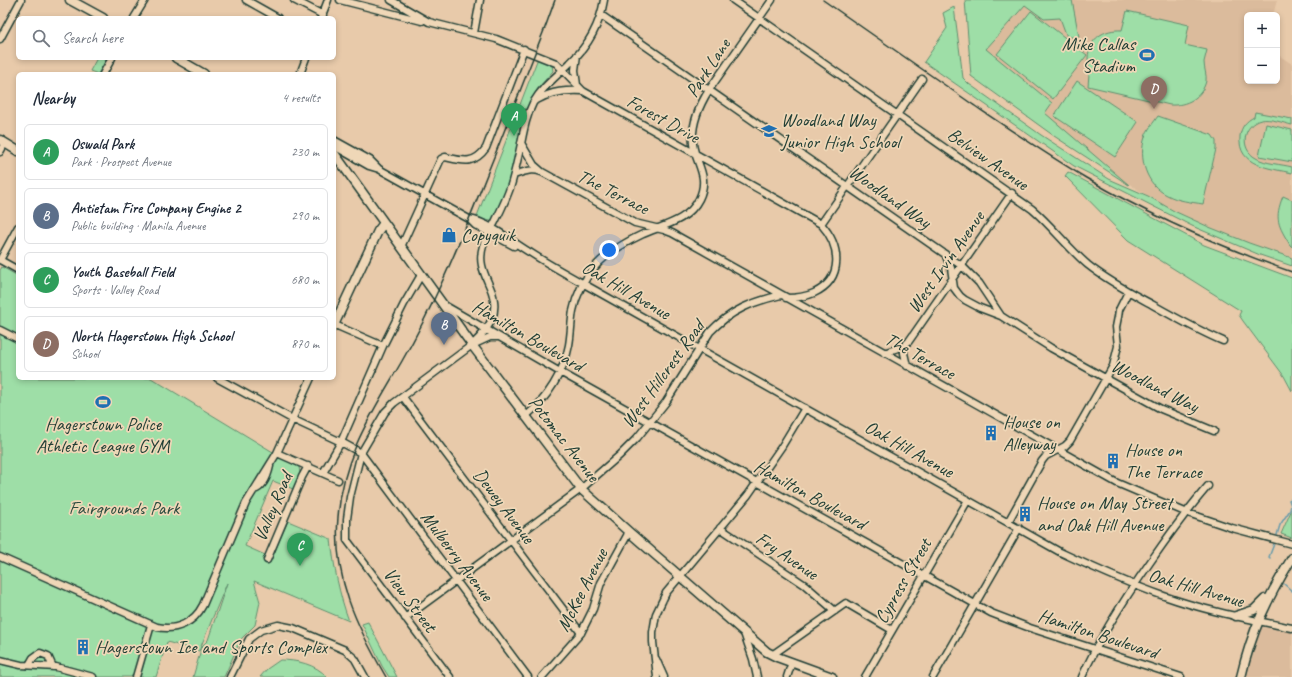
<!DOCTYPE html>
<meta charset="utf-8">
<style>
:root{--surface:#fff;--page:#f2f2f3;--text:#1f2937;--muted:#747a83;--line:#e0e1e3;--accent:#b45309}
body{margin:0;font-family:Caveat,sans-serif;background:var(--page);color:var(--text)}
.controls{position:absolute;right:12px;top:12px;display:grid;overflow:hidden;border-radius:6px;box-shadow:0 2px 6px #0003}
.controls button{width:36px;height:36px;display:grid;place-items:center;padding:0;border:0;border-bottom:1px solid var(--line);background:var(--surface);color:var(--text);font:20px sans-serif}
.you{position:absolute;left:609px;top:250px;width:14px;height:14px;margin:-10px;border:3px solid #fff;border-radius:50%;background:#1a73e8;box-shadow:0 0 0 6px #1a73e833}
.badge{display:grid;place-items:center;width:26px;height:26px;border-radius:50%;background:var(--accent);color:#fff;font-size:13px;font-weight:700}
.pin{position:absolute;translate:-50% -33px;filter:drop-shadow(0 1px 2px #0008)}
.pin::after{content:'';position:absolute;top:21px;width:14px;height:12px;background:inherit;clip-path:polygon(0 0,100% 0,50% 100%)}
.list{margin:0;padding:0;list-style:none}
h2{display:flex;justify-content:space-between;align-items:center;height:52px;margin:0;padding:0 16px;font-size:17px}
h2 small{font-size:13px;font-weight:400;color:var(--muted)}
.list li{display:grid;grid-template-columns:26px 1fr auto;gap:12px;align-items:center;box-sizing:border-box;height:56px;margin:0 8px 8px;padding:0 8px;border:1px solid var(--line);border-radius:6px}
.list b{display:block;font-size:15px;white-space:nowrap}
.list p{margin:0;font-size:13px;white-space:nowrap;color:var(--muted)}
.list em{font-size:13px;font-style:normal;color:var(--muted)}
.icon{flex:none;width:22px;height:22px;fill:none;stroke:currentColor;stroke-width:2;stroke-linecap:round;stroke-linejoin:round}
.map{position:relative;flex:none;width:1292px;height:677px;overflow:hidden}
.search{position:absolute;background:var(--surface);box-shadow:0 2px 6px #0003;left:16px;top:16px;width:320px;height:44px;display:flex;align-items:center;gap:10px;box-sizing:border-box;padding:0 14px;border-radius:6px;color:var(--muted);font-size:15px}
.panel{position:absolute;background:var(--surface);box-shadow:0 2px 6px #0003;left:16px;top:72px;width:320px;height:308px;border-radius:6px}
.map>svg:first-child{display:block}
</style>
<div class="map">
<svg width="1292" height="677" viewBox="0 0 1292 677">
<rect width="100%" height="100%" fill="#e8caaa"/>
<filter id="ink" filterUnits="userSpaceOnUse"><feTurbulence type="fractalNoise" baseFrequency=".025" numOctaves="2"/><feDisplacementMap in="SourceGraphic" scale="8" xChannelSelector="R" yChannelSelector="G"/><feConvolveMatrix kernelMatrix="1 2 1 2 8 2 1 2 1" color-interpolation-filters="sRGB"/></filter>
<g filter="url(#ink)">
<path fill="#dbbb9c" d="M965 0H1277L1273 15H1247V81H1277V54L1292 64V258L1249 243 1209 227 1174 211 1148 196 1054 136 971 76Z
M1261 627 1292 632V677H1246L1253 648Z"/>
<path fill="#9edea7" stroke="#5e8e6e" d="M965 0H1072L1079 37H1067L1060 18 1044 19 1025 5 986 49 1052 103 1045 113 1129 185 1054 136 971 76Z
M954 7 963 78 969 84 1041 135 1109 179 1148 196 1174 211 1209 227 1249 243 1292 258V266L1260 255 1192 226 1074 166 924 62 947 28 943 13Z
M1031 11 1087 55 1053 99 997 54Z
M1127 11 1189 25 1185 45 1207 50C1206 54 1205 58 1204 62 1204 69 1207 75 1206 81 1202 98 1186 106 1170 105L1088 86C1088 82 1089 78 1089 74 1090 69 1087 64 1088 58 1089 38 1104 29 1122 30Z
M97 58H107L98 74 90 71Z
M538 58 552 65 553 71 538 88 525 111 515 162 510 181 494 219 487 221 477 216Z
M1077 81 1138 122 1115 157 1054 116Z
M1255 112 1292 119V125C1283 123 1271 118 1261 120 1243 124 1239 149 1256 158 1266 164 1281 164 1292 167V173C1271 168 1237 167 1240 136 1241 127 1246 121 1254 117Z
M1158 116 1212 135 1216 141V149L1203 204C1191 202 1178 201 1167 195 1146 185 1138 158 1145 137 1147 130 1154 122 1158 116Z
M1266 124 1292 130V162L1259 156Z
M1068 172 1204 245 1292 278V391L1284 376 1243 321 1239 315 1241 311 1128 240 1065 176Z
M1283 196 1292 200V247L1290 245C1278 225 1274 219 1283 196Z
M2 267 18 276V378H151L273 452V454L299 467 300 473 293 489 273 481 245 546 265 555 263 560 270 563 288 521 331 539C334 568 339 594 349 621L254 581 260 602 255 625 241 639 224 677H193L202 646 208 640 227 583 199 651 167 642 156 677H0V270Z
M1292 509V538L1281 534Z
M368 622 397 677H389L382 666 362 624Z
M280 660C296 660 316 664 327 677H260L267 669Z"/>
<g fill="none" stroke-linecap="round" stroke-linejoin="round">
<path stroke="#689bab" stroke-width="1.5" d="M1277 535 1280 525 1290 510 1291 505 1289 500 1292 499
M1270 558 1269 557 1274 544
M1284 584 1292 591"/>
<g stroke="#1f3d34" stroke-width="9">
<path id="minor" d="M246 0 278 18
M294 0 323 15
M340 0 422 21
M391 0 429 22 496 39 556 63 583 91 821 224C841 246 844 279 814 293 805 297 796 298 786 298
M733 0 1032 209C1052 226 1068 248 1088 265 1108 281 1131 293 1153 305 1176 318 1199 331 1223 341
M601 15 962 266 979 283 1001 316
M134 18 145 0
M321 18 328 0
M474 33 480 0
M0 39 21 0
M103 74 112 58
M300 74 306 58
M577 85 575 70 577 55
M537 100C552 91 567 90 583 91
M334 140 370 160 378 168
M521 143 534 165 542 172 635 223 664 230 672 233 1117 483 1185 512 1232 528 1292 544
M334 146 369 166 379 169 469 219C491 223 512 242 531 253 548 264 566 274 584 284L1060 552C1094 568 1129 584 1164 596 1206 611 1249 619 1292 628
M0 152 5 143
M514 175C523 172 532 168 541 172
M469 219 475 225 514 246
M821 224 922 79
M401 247 441 159 445 157C463 161 474 165 486 148L524 49
M945 254 951 268 954 288 960 296 965 300 980 308 1001 316 1051 348 1161 409 1214 431
M0 260 18 227
M0 260 18 270
M444 305 560 372 991 613 1030 628 1181 677
M334 327 335 325 383 346
M0 330 18 339
M477 343 490 337H498
M904 346V353L907 366
M884 353 904 346 909 341 1012 193
M217 378 292 419 341 442 361 453 528 677
M403 397 581 633
M526 416C547 399 564 372 569 345 571 334 571 322 573 311 576 296 584 280 594 268 606 253 626 242 643 234 664 225 688 221 699 199 710 176 696 165 693 144 691 124 699 106 709 90L772 0
M277 453 338 480
M323 473 341 442 383 346 404 304 421 275
M254 490C264 487 268 475 270 466
M1008 522 1042 461 1046 456 1065 446 1070 441 1113 366 1118 346 1116 327 1118 317 1119 310 1128 292
M720 528 805 585 835 611
M0 557 157 627C176 631 194 623 203 605L246 503 277 453 311 378
M267 560 302 477 308 466
M405 618 581 489 620 455 637 438 666 402 710 332C731 310 752 302 781 295
M744 633 753 659 757 677
M772 655 846 603 892 630
M656 659 664 677
M0 660 21 665 56 667 93 677
M29 665 33 658 40 653 48 656 53 667
M136 677 151 625
M230 677 249 639 261 630 278 625 293 628 345 650 355 659 365 677
M450 677 347 540V519L350 497 361 453 385 412 394 403 472 345C490 328 501 312 490 287 484 273 478 262 483 246 486 237 491 230 495 222 501 210 507 198 511 185 515 172 518 158 521 144 524 129 526 117 533 103 542 87 557 76 570 63 588 46 600 24 604 0
M542 677 581 633 593 609 601 583 629 532
M657 677 653 642V632L656 614 666 593 748 495 782 446 805 408
M787 677 792 662
M865 677 968 500
M933 677 1019 528
M1082 677C1100 636 1125 598 1151 561 1169 535 1187 510 1208 486"/>
</g>
<g stroke="#1f3d34" stroke-width="11">
<path id="major" d="M70 0 103 18
M176 58 204 74
M0 140 18 151
M334 153 472 345 581 489 629 532 767 652 777 657 832 677
M334 325 378 231 384 223
M1236 616 1254 610 1265 599
M1241 677C1252 630 1267 599 1292 558"/>
</g>
<use href="#minor" stroke="#efd7b7" stroke-width="6"/>
<use href="#major" stroke="#efd7b7" stroke-width="8"/>
<path stroke="#1f3d34" stroke-width="1.5" d="M823 0C873 35 922 69 972 104 1009 129 1047 155 1086 178 1151 216 1221 247 1292 272
M386 677C356 625 333 578 338 517 343 455 372 413 402 361 417 335 430 309 442 282 461 241 477 199 494 157 511 113 529 69 546 25L555 0"/>
</g>
</g>
<defs>
<g id="stadium-bare" transform="scale(1.2)"><path d="M0-5a6.5 5 0 1 0 0 10a6.5 5 0 1 0 0-10ZM-3.5-1.8h7v3.6h-7Z" fill="#1f6fb2" stroke="#efd7b7" stroke-width="2.5" paint-order="stroke"/></g>
<g id="school-bare" transform="scale(1.2)"><path d="M0-5L7-2L0 1L-7-2ZM-4 1L0 2.5L4 1V4Q0 6-4 4Z" fill="#1f6fb2" stroke="#efd7b7" stroke-width="2.5" paint-order="stroke"/></g>
<g id="shop-bare" transform="scale(1.2)"><path d="M-5-2.5h2.3a2.7 3.5 0 0 1 5.4 0H5L5.5 6h-11ZM-1.5-2.5h3a1.5 2.3 0 0 0-3 0Z" fill="#1f6fb2" stroke="#efd7b7" stroke-width="2.5" paint-order="stroke"/></g>
<g id="building-bare" transform="scale(1.2)"><path d="M-4-6H4V6H1V3H-1V6H-4ZM-2.5-4.3h1.7v1.8h-1.7ZM.8-4.3h1.7v1.8H.8ZM-2.5-1h1.7V.8h-1.7ZM.8-1h1.7V.8H.8Z" fill="#1f6fb2" stroke="#efd7b7" stroke-width="2.5" paint-order="stroke"/></g>
</defs>
<g fill-rule="evenodd">
<use href="#stadium-bare" x="1147" y="55"/>
<use href="#school-bare" x="769" y="131"/>
<use href="#shop-bare" x="449" y="235"/>
<use href="#stadium-bare" x="103" y="402"/>
<use href="#building-bare" x="991" y="433"/>
<use href="#building-bare" x="1113" y="461"/>
<use href="#building-bare" x="1025" y="514"/>
<use href="#building-bare" x="83" y="647"/>
</g>
<g text-anchor="middle" dominant-baseline="central" stroke-width="3.5" stroke-linejoin="round" paint-order="stroke">
<g font-size="19" fill="#1f3d34" stroke="#efd7b7" text-anchor="start">
<text x="1135" y="44" text-anchor="end">Mike Callas<tspan x="1135" dy="22">Stadium</tspan></text>
<text x="781" y="120">Woodland Way<tspan x="781" dy="22">Junior High School</tspan></text>
<text x="461" y="235">Copyquik</text>
<text x="1003" y="422">House on<tspan x="1003" dy="22">Alleyway</tspan></text>
<text x="103" y="424" text-anchor="middle">Hagerstown Police<tspan x="103" dy="22">Athletic League GYM</tspan></text>
<text x="1125" y="450">House on<tspan x="1125" dy="22">The Terrace</tspan></text>
<text x="1037" y="503">House on May Street<tspan x="1037" dy="22">and Oak Hill Avenue</tspan></text>
<text x="95" y="647">Hagerstown Ice and Sports Complex</text>
</g>
<g font-size="19" fill="#1f3d34" stroke="#efd7b7">
<text transform="translate(708 68) rotate(-57)">Park Lane</text>
<text transform="translate(663 119) rotate(29)">Forest Drive</text>
<text transform="translate(988 159) rotate(35)">Belview Avenue</text>
<text transform="translate(613 192) rotate(27)">The Terrace</text>
<text transform="translate(890 197) rotate(35)">Woodland Way</text>
<text transform="translate(946 262) rotate(-55)">West Irvin Avenue</text>
<text transform="translate(626 290) rotate(30)">Oak Hill Avenue</text>
<text transform="translate(528 336) rotate(30)">Hamilton Boulevard</text>
<text transform="translate(920 356) rotate(29)">The Terrace</text>
<text transform="translate(663 374) rotate(-54)">West Hillcrest Road</text>
<text transform="translate(1155 386) rotate(27)">Woodland Way</text>
<text transform="translate(564 439) rotate(52)">Potomac Avenue</text>
<text transform="translate(909 449) rotate(29)">Oak Hill Avenue</text>
<text transform="translate(810 495) rotate(29)">Hamilton Boulevard</text>
<text transform="translate(504 506) rotate(53)">Dewey Avenue</text>
<text transform="translate(273 507) rotate(-67)">Valley Road</text>
<text transform="translate(457 556) rotate(53)">Mulberry Avenue</text>
<text transform="translate(787 556) rotate(34)">Fry Avenue</text>
<text transform="translate(903 581) rotate(-60)">Cypress Street</text>
<text transform="translate(1196 588) rotate(16)">Oak Hill Avenue</text>
<text transform="translate(582 590) rotate(-63)">McKee Avenue</text>
<text transform="translate(410 600) rotate(53)">View Street</text>
<text transform="translate(1098 634) rotate(18)">Hamilton Boulevard</text>
</g>
<g font-size="19" fill="#2c4d40" stroke="#efd7b7">
<text x="124" y="508">Fairgrounds Park</text>
</g>
</g>
</svg>
<div class="controls">
<button>+</button>
<button>−</button>
</div>
<div class="you"></div>
<div class="pin badge" style="left:514px;top:136px;background:#2e9e5b">A</div>
<div class="pin badge" style="left:444px;top:345px;background:#5c6f8a">B</div>
<div class="pin badge" style="left:300px;top:566px;background:#2e9e5b">C</div>
<div class="pin badge" style="left:1154px;top:109px;background:#8d6e63">D</div>
<div class="search"><svg class="icon" aria-label="search" viewBox="0 0 24 24"><circle cx="10" cy="10" r="6"/><path d="M15 15l6 6"/></svg>Search here</div>
<section class="panel">
<h2>Nearby<small>4 results</small></h2>
<ul class="list">
<li><span class="badge" style="background:#2e9e5b">A</span><div><b>Oswald Park</b><p>Park · Prospect Avenue</p></div><em>230 m</em></li>
<li><span class="badge" style="background:#5c6f8a">B</span><div><b>Antietam Fire Company Engine 2</b><p>Public building · Manila Avenue</p></div><em>290 m</em></li>
<li><span class="badge" style="background:#2e9e5b">C</span><div><b>Youth Baseball Field</b><p>Sports · Valley Road</p></div><em>680 m</em></li>
<li><span class="badge" style="background:#8d6e63">D</span><div><b>North Hagerstown High School</b><p>School</p></div><em>870 m</em></li>
</ul>
</section>
</div>
